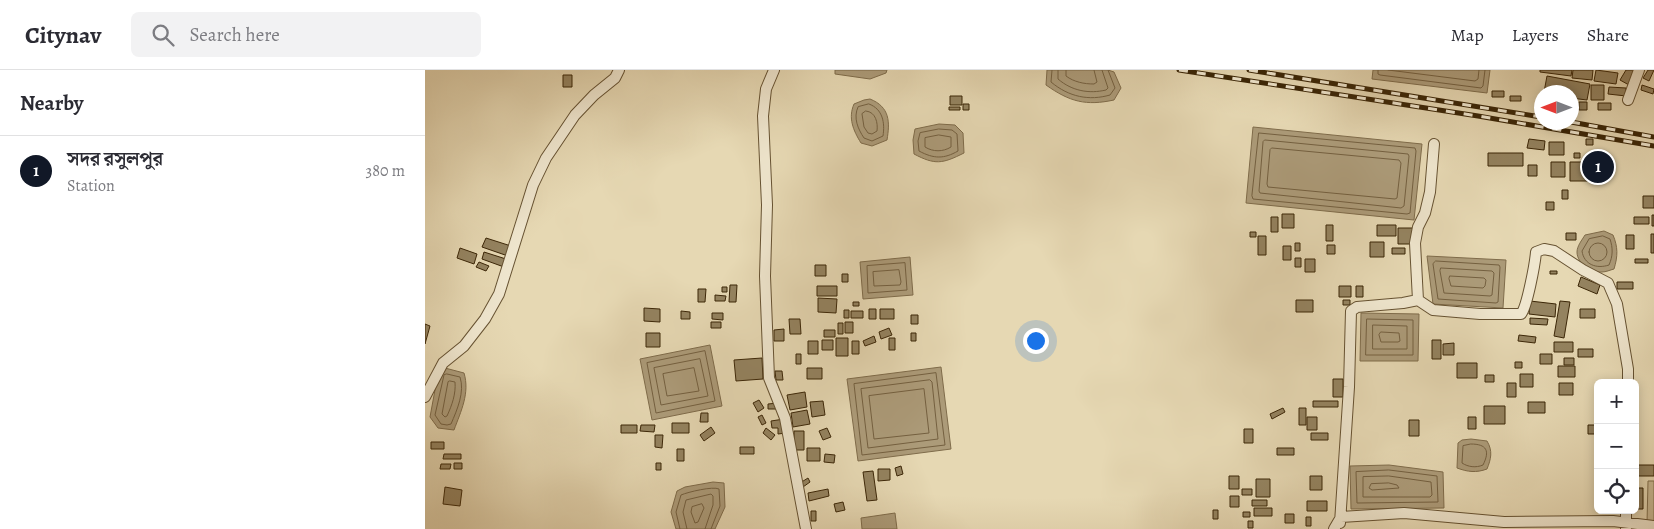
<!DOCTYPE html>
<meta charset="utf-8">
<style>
:root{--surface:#fff;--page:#f2f2f3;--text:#2b2b33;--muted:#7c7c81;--line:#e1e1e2;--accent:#111827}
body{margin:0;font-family:Alegreya,"Noto Serif Bengali",serif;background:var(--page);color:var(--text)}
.controls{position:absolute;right:15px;bottom:15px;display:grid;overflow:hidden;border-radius:8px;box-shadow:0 2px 12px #0003}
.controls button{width:45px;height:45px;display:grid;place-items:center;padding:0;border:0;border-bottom:1px solid var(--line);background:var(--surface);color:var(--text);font:25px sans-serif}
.compass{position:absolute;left:1109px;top:15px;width:45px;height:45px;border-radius:50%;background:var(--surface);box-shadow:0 2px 12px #0003;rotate:270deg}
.you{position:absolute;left:610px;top:270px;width:18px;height:18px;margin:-12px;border:4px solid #fff;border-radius:50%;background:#1a73e8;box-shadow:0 0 0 8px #1a73e833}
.badge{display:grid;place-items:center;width:32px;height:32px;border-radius:50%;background:var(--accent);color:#fff;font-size:16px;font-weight:700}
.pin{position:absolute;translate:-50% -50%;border:2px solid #fff;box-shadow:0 1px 5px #0006}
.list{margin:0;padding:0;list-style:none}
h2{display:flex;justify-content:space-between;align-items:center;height:65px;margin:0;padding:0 20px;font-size:21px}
h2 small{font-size:16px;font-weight:400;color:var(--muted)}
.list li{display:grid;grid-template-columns:32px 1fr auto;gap:15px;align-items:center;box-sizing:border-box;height:70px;padding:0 20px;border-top:1px solid var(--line)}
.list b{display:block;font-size:19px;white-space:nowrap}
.list p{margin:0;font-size:16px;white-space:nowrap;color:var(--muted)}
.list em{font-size:16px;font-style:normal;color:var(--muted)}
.icon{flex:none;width:28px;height:28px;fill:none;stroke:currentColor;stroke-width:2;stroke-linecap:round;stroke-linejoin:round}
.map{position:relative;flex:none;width:1229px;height:459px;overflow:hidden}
header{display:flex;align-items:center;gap:30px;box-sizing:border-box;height:70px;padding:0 25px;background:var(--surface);border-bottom:1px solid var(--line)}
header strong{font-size:24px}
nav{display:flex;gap:28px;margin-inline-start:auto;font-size:18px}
.search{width:350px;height:45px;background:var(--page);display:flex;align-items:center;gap:12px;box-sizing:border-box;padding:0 18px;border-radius:8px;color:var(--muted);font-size:19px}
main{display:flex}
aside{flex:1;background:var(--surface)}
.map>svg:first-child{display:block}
</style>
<header>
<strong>Citynav</strong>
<div class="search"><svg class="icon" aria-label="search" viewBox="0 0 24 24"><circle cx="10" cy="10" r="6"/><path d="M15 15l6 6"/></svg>Search here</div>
<nav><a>Map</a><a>Layers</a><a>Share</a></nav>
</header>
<main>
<aside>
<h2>Nearby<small></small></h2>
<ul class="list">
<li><span class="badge">1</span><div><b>সদর রসুলপুর</b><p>Station</p></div><em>380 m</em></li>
</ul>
</aside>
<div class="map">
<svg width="1229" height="459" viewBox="0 0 1229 459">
<rect width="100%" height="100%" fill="#e6d8b3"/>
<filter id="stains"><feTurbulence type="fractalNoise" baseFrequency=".004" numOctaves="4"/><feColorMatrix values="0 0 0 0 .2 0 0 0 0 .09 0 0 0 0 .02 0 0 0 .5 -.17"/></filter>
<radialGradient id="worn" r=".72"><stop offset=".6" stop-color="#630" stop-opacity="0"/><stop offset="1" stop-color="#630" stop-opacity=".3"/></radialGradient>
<path fill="#c9ba96" stroke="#82704e" d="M1223 411H1229V453H1222Z"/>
<path fill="#ac9b79" stroke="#7f6c4b" d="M410 0H462L461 3 445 9 410 4Z
M622 0H683L689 2 696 18 689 30C661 36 645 32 621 15Z
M948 0H1065L1062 23 947 9Z
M445 29C465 37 465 52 462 70L447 76 436 73C428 60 423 48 429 34L439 30Z
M514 54 530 55 538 63 539 83C517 94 510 95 489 84L488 70 490 59Z
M828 57 997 74 989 150 821 133Z
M1179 161 1188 165C1193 177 1193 186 1189 199 1185 200 1181 202 1177 202 1167 203 1152 194 1152 182 1152 176 1157 170 1160 165Z
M1002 186 1081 190 1078 238 1008 234Z
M485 187 488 225 438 229 435 192Z
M936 243 994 244 993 291H935Z
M285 275 297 336 227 350 215 289Z
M516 297 526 379 433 391 422 309Z
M20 298 39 303C45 323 36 341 29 360L13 358 5 347 12 309Z
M1046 369 1062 371C1068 381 1066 389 1062 399 1051 403 1043 402 1032 398L1033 373 1037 370Z
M964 395 1018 402 1019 438 926 439 925 396Z
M288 412 299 413 300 437 290 459H251L246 442 252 421 260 417Z
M470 443 472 459H437L436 448Z"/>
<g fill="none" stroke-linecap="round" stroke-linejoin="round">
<path stroke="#746040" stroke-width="1" d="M627 0 626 12C644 27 664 31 685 25L690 18 683 0
M633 0V9C647 21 664 24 681 20L683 18 677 0
M641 0V6C649 12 659 14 669 14L672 12 669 0
M953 0V4L955 5 1056 18 1058 16 1060 0
M963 0 1050 11 1053 9 1054 0
M444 34C458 39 460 53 458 66L447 71 439 68C433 59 428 48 433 37Z
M441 41C451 42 453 53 452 61L447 64 443 63 439 57 437 44Z
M514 59 527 60 532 64 533 81C519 89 509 89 494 81L493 71 495 63Z
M834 63 990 78 991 81 985 143 982 144 828 129 827 126Z
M514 65 526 67V77C518 82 508 82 500 77V68Z
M840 70 983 84 984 86 979 136 976 138 835 123 834 121 838 72Z
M847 78 974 90 976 93 972 128 970 129 843 117 842 114 845 80Z
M1178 166 1185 169C1188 178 1188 186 1184 195 1172 199 1159 195 1157 181L1164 169Z
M1164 182a9 9 0 1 1 18 0a9 9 0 1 1-18 0Z
M1011 191 1074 195 1075 197 1073 232 1071 233 1013 229 1008 194Z
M480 193 482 220 443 223 442 196Z
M1016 198 1067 201 1069 203 1067 225 1065 226 1019 223 1015 201Z
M474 200 476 212 475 215 449 216 448 202Z
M1025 206 1059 208 1061 210 1060 216 1058 218 1026 216 1024 209Z
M942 249 988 250V285H941Z
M948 255 982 256V279H948Z
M956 262 974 263 975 271 973 272H956L954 265Z
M280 281 290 331 231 343 222 293Z
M275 289 283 326 236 335 229 298Z
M269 298 274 321 242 326 238 304Z
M511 303 520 375 437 385 429 314Z
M22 304 35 307C40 322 32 340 26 354L22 355 16 354 10 345 19 305Z
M505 310 507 312 513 369 443 378 436 319Z
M25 311 30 312C31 324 27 335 22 346L20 347 17 344 23 312Z
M499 319 504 363 449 369 444 326Z
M1046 374C1062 374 1065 381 1058 395 1051 398 1043 397 1037 393L1038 376Z
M964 400 1012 406 1013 432 932 433 931 402Z
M964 406 1006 412 1007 425 1005 427H938V407Z
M964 413 972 415 974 418 947 420 944 418 946 414Z
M277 434 279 438 273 452 270 453 266 442 267 437Z
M255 459 251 442 256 425C263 422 288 416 294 419L295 436 286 459
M262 459 258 442 261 430 286 424 288 426V435L280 459"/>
</g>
<path fill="#948360" stroke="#3b2607" d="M1115 0H1147L1146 6 1115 2Z
M1148 0H1168L1167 10 1147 8Z
M1171 0 1193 3 1191 14 1169 11Z
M1201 0H1211L1204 15 1195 10Z
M1223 0H1229L1224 11 1218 8Z
M138 5H147V17H138Z
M1122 6 1165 14 1162 30 1146 28V22H1119Z
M1166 15H1179V30H1166Z
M1217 15 1229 19 1228 24 1216 20Z
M1184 17 1201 18V26L1183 24Z
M1067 21H1079V27H1067Z
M525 26H537V35H525Z
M1085 26H1096V31H1085Z
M1154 32H1162V40H1154Z
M1173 33H1186V40H1173Z
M538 34H544V40H538Z
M524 37H535V40H524Z
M1104 69 1120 71 1119 80 1102 78Z
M1161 69H1168V75H1161Z
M1124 72H1139V85H1124Z
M1063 83H1098V96H1063Z
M1149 83H1155V88H1149Z
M1126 92H1140V107H1126Z
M1145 92H1163V111H1145Z
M1103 95H1112V106H1103Z
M1137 120H1143V129H1137Z
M1218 126H1229V138H1218Z
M1121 132H1129V140H1121Z
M857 144H869V158H857Z
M1227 145H1229V156H1227Z
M846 147H853V162H846Z
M1209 147H1224V154H1209Z
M901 155H908V171H901Z
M952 155H971V166H952Z
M973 158H988V174H973Z
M825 162H831V167H825Z
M1141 163H1151V170H1141Z
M1226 164H1229V183H1226Z
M1201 165H1209V179H1201Z
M833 166H841V185H833Z
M61 168 86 176 83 186 57 177Z
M945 172H959V187H945Z
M870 173H875V181H870Z
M902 175H910V184H902Z
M858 176H866V190H858Z
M35 178 52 184 49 194 32 188Z
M967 178H980V184H967Z
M59 182 81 189 79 197 57 189Z
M870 188H876V197H870Z
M880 189H890V202H880Z
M1210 189H1223V193H1210Z
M54 192 64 196 61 201 51 197Z
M390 195H401V206H390Z
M1125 201H1132V204H1125Z
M417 204H423V212H417Z
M1156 207 1175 215 1172 224 1153 216Z
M1192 212H1208V219H1192Z
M305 215H312L311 232H304Z
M392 216H412V226H392Z
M914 216H926V227H914Z
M931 216H938V227H931Z
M297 217H302V222H297Z
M273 219H281L280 232H273Z
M290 225 301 226 300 231H290Z
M393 228 412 229 411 243 393 242Z
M871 230H888V242H871Z
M918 230H925V235H918Z
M1105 231 1131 234 1130 247 1104 244Z
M1135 231 1145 232 1139 268 1129 266Z
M428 232H434V236H428Z
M219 238 235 239V252L219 251Z
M444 239H451V249H444Z
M455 239H469V249H455Z
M1155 239H1170V248H1155Z
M419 240H424V248H419Z
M256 241 265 242V249H256Z
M426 241H438V248H426Z
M287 243H298V250L287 249Z
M486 245H493V254H486Z
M1105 248 1123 249 1122 255 1105 254Z
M364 249H375L376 264H365Z
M286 252H296V258H286Z
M420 252H428V263H420Z
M413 253H418V264H413Z
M0 254 5 256 0 274Z
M464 258 467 265 456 269 454 262Z
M359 259V271H349V260Z
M399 260H410V267H399Z
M221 263H235V277H221Z
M486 263H491V271H486Z
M1094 265 1111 267 1110 273 1093 271Z
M449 266 451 272 440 276 438 271Z
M411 268H423V286H411Z
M464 268H470V280H464Z
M397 270H408V280H397Z
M1007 270H1016V289H1007Z
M383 271H393V284H383Z
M427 271H434V284H427Z
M1129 272H1148V282H1129Z
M1029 273V285H1018V274Z
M1153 279H1168V287H1153Z
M371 284H376V294H371Z
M1115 284H1127V294H1115Z
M337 288 338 309 311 311 309 290Z
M1139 288H1149V295H1139Z
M1090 292H1097V298H1090Z
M1032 293H1052V308H1032Z
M1133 296H1150V307H1133Z
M382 298H397V309H382Z
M350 301H357L358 310H351Z
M1095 304H1108V317H1095Z
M1060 305H1069V312H1060Z
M908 309H918V327H908Z
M1082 313H1091V327H1082Z
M1134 313H1148V325H1134Z
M380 322 382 337 365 340 362 325Z
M334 330 339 338 333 342 328 333Z
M398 331 400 345 387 347 385 332Z
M888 331H913V337H888Z
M1103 332H1120V343H1103Z
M353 333V339H343V334Z
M1059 336H1080V354H1059Z
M858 338 860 342 847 349 845 344Z
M874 338H881V355H874Z
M382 340 385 354 368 357 366 343Z
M276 343H283V352H275Z
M337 345 341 353 337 355 333 347Z
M882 347H892V360H882Z
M1043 347H1051V359H1043Z
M359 349 361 363 353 364V358H347L346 351Z
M984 350H994V366H984Z
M247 353H264V363H247Z
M196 355H212V363H196Z
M216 355H230L229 362 215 361Z
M1163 355H1172V364H1163Z
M286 357 290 363 279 371 275 365Z
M341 358 350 365 346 370 338 363Z
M402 358 406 367 398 370 394 361Z
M819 359H828V373H819Z
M369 361H379V380H369Z
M886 363H903V370H886Z
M230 365H238L237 378 230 377Z
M6 372H19V379H6Z
M315 377H329V384H315Z
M382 378H395V391H382Z
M852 378H869V385H852Z
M252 379H259V391H252Z
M19 384H36V389H18Z
M400 384 410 385 409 393 399 392Z
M29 393H37V399H29Z
M231 393H236V400H231Z
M16 394H26L25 399H15Z
M1210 395H1229V406H1210Z
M476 396 478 404 472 406 470 398Z
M453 399H465V410L453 411Z
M448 401 452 430 442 431 438 402Z
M804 406H814V419H804Z
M885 406H897V420H885Z
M383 408 385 412 378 417 375 413Z
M831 409H845V427H831Z
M20 417 37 420 35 436 18 434Z
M1210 418H1218V439H1210Z
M403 419 404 426 384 431 383 423Z
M817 419H827V425H817Z
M805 426H814V437H805Z
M827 430H842V436H827Z
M882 431H902V441H882Z
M418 432 420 440 411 442 409 434Z
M829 438H847V446H829Z
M788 440H793V449H788Z
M386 441H391V451H386Z
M818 442H825V447H818Z
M860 444H869V453H860Z
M881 447H886V456H881Z
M823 451H828V458H823Z"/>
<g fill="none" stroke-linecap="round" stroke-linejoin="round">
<g stroke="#665232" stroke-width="12">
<path id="minor" d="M349 0 341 19 338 46 342 135 340 206 344 308 360 348 381 459
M1203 30 1214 0
M1009 74 1005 122 1000 143 993 157 990 173 993 230 1008 240 1055 244H1096C1102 237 1110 194 1111 182L1119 179 1129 181 1158 200 1183 213 1192 234 1203 299V313
M0 327 18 293 39 276 60 249 74 224 108 115 121 88 150 45 169 25 190 8 194 0
M915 453 924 317 926 241 932 237 978 233 993 230
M1201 458V440
M909 459 916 447 979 443 1079 452 1188 451 1229 456"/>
</g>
<use href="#minor" stroke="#efe6ce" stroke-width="10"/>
<g stroke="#3b2607" stroke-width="5">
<path id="rail" d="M754 0 1053 46 1229 76
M824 0 1116 47
M1146 52 1229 67"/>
</g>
<use href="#rail" stroke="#efe6ce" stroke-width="3" stroke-dasharray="9" stroke-linecap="butt"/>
</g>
<rect width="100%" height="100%" filter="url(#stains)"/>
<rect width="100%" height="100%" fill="url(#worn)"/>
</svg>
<div class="controls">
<button>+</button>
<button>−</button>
<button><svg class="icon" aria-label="locate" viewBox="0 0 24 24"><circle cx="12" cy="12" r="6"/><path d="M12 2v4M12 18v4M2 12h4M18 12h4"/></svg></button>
</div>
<svg class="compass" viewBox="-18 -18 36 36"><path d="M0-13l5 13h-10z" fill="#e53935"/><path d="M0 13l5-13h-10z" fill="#7c7c81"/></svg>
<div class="you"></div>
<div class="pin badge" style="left:1173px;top:97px">1</div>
</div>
</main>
